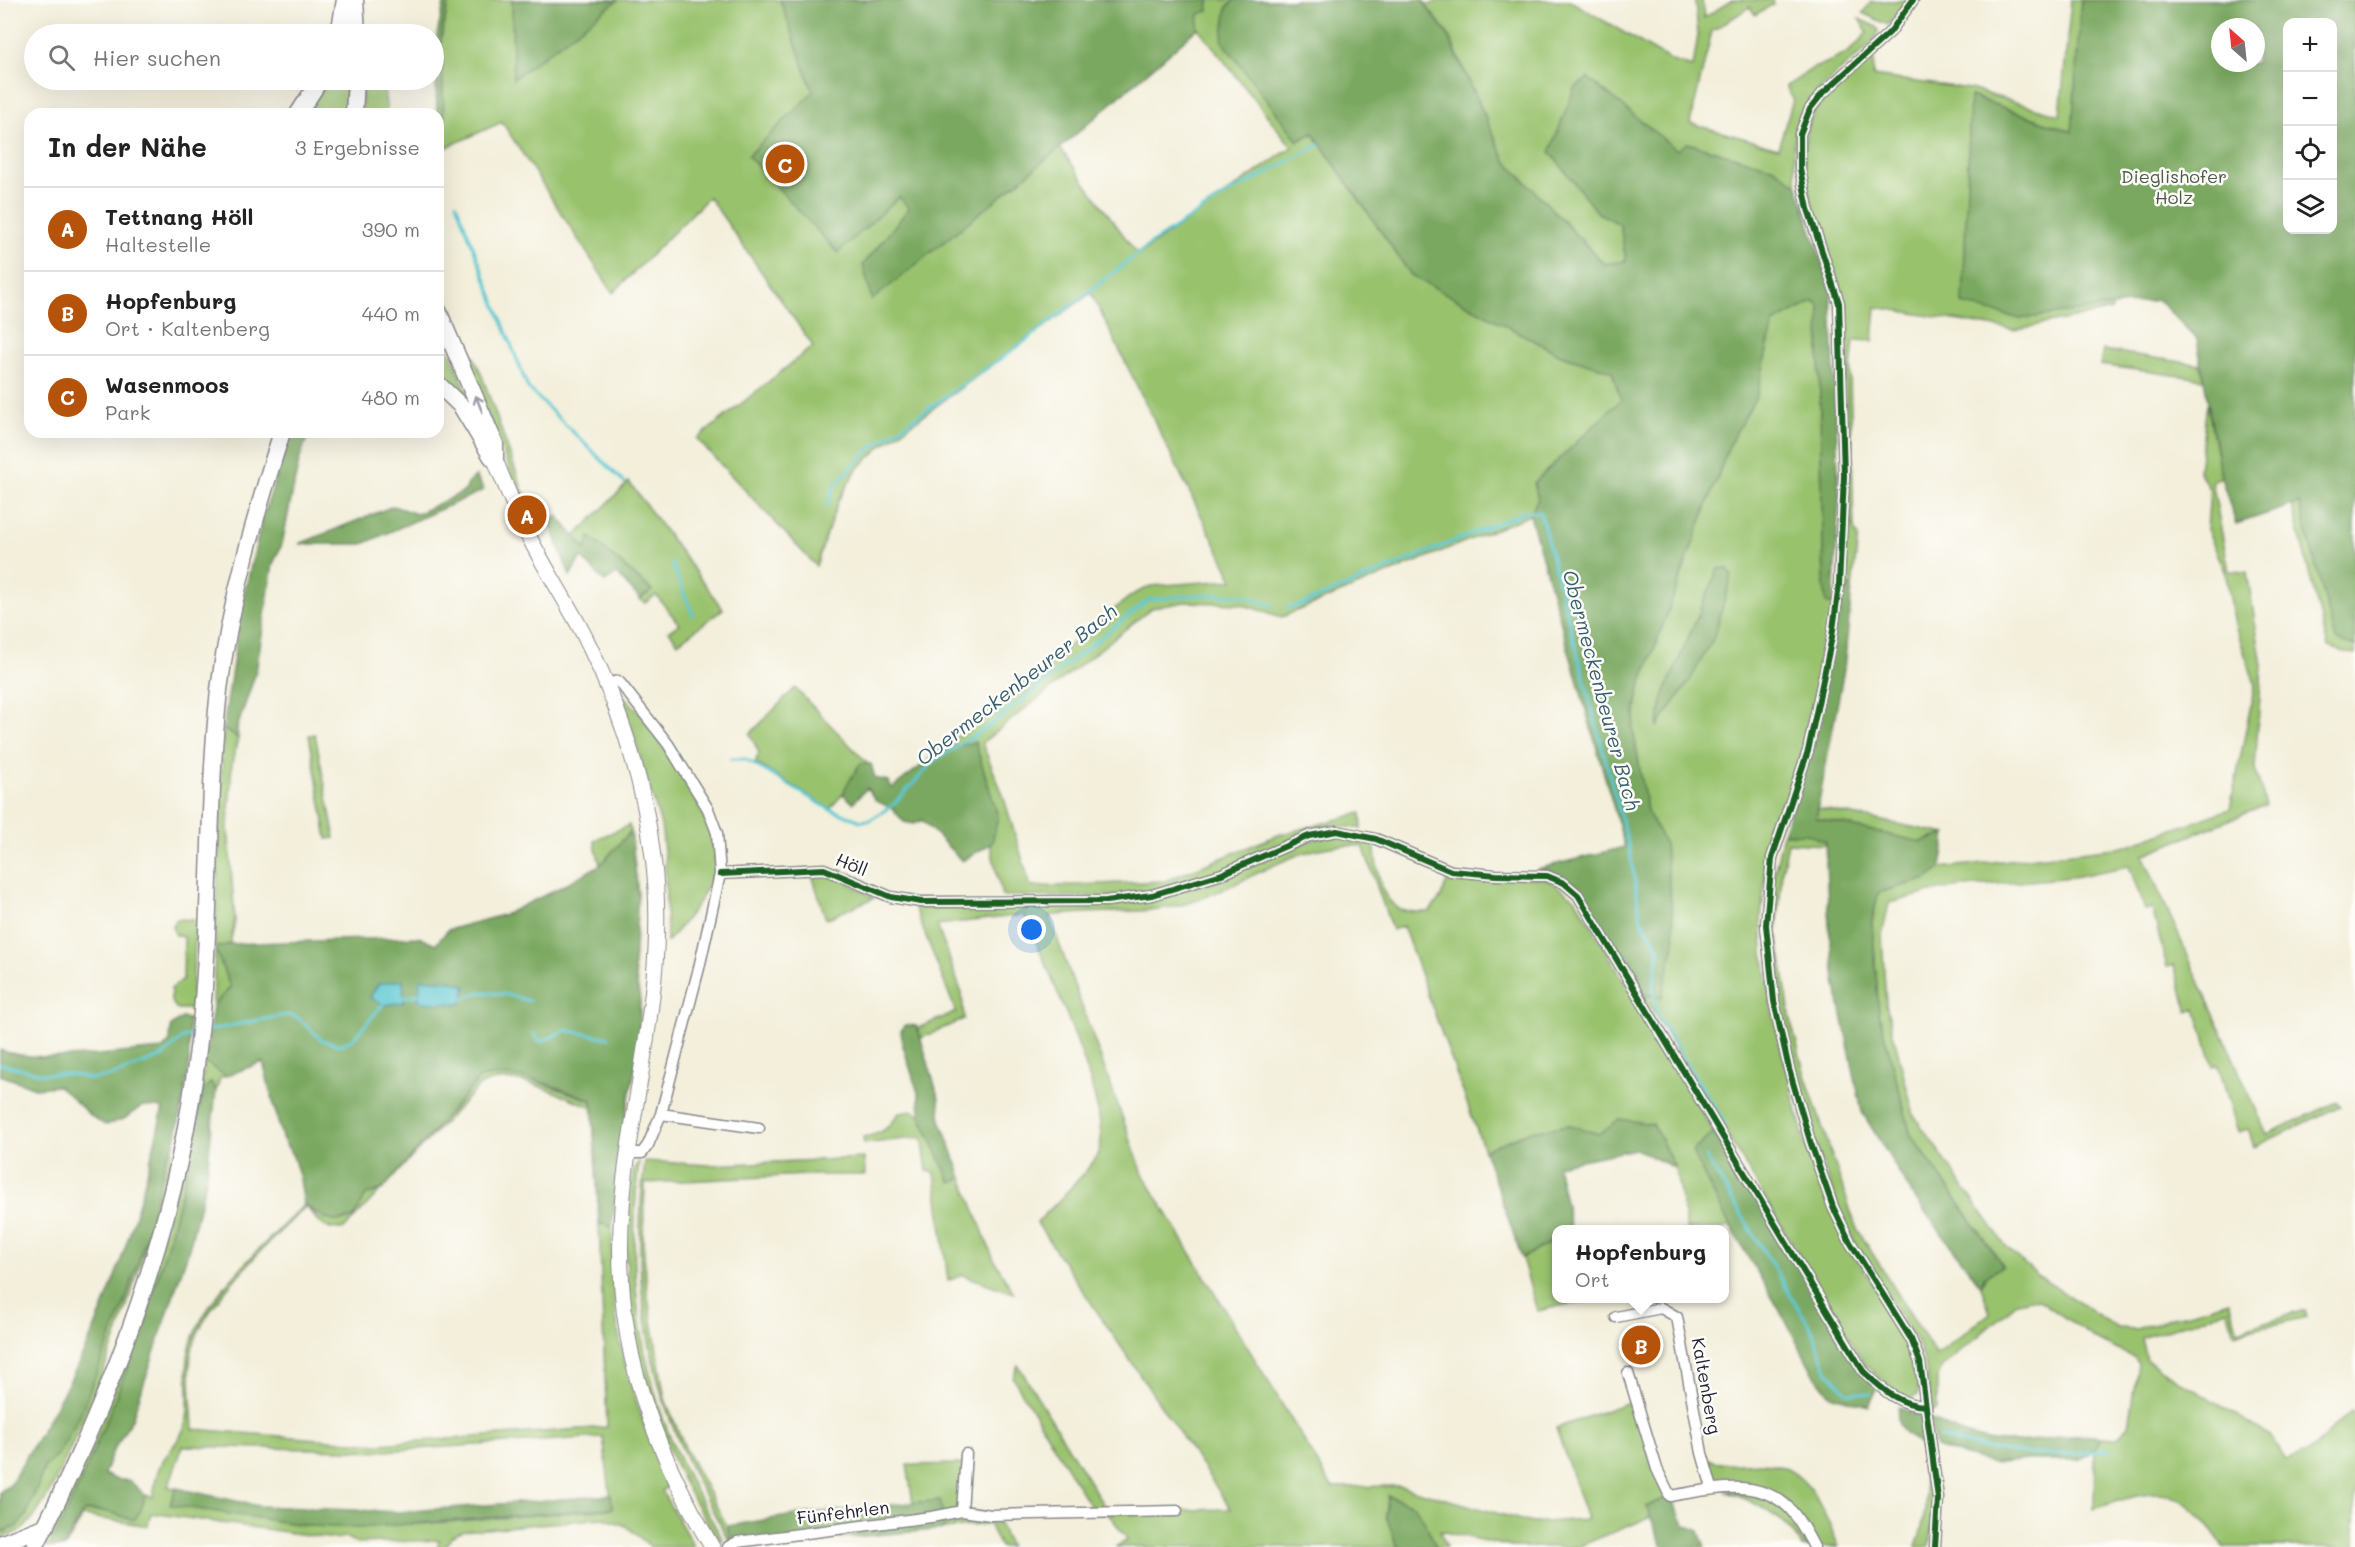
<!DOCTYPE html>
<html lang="de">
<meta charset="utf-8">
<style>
:root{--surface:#fff;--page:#f2f2f2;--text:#222;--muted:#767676;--line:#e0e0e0;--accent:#b45309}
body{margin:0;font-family:Mali,sans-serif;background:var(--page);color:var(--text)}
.controls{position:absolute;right:18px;top:18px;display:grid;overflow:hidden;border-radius:12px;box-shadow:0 6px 24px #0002}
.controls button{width:54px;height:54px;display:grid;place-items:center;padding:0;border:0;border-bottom:2px solid var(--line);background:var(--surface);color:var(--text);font:30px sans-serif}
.compass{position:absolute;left:2211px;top:18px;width:54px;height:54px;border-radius:50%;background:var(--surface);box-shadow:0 6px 24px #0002;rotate:333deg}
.you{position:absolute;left:1032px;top:930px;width:21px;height:21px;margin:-15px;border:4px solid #fff;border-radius:50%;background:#1a73e8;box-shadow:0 0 0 9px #1a73e833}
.badge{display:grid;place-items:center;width:39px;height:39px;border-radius:50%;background:var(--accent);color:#fff;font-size:20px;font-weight:700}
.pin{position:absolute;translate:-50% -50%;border:3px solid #fff;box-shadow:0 2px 6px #0006}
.popup{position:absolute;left:1552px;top:1225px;width:177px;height:78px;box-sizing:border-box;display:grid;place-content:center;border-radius:12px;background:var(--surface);filter:drop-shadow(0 2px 4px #0005);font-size:20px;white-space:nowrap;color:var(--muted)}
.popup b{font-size:22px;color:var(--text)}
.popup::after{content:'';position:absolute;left:50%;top:100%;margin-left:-12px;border:12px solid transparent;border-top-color:var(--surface)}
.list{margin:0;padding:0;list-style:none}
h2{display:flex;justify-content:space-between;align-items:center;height:78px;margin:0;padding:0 24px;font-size:26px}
h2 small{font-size:20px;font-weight:400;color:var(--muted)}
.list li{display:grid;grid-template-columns:39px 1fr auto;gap:18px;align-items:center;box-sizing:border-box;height:84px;padding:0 24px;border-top:2px solid var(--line)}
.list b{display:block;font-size:22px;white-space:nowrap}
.list p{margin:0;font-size:20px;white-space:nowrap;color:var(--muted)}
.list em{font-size:20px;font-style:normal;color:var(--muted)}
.icon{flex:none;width:33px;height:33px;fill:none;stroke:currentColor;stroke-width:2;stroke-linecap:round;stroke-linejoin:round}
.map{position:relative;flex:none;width:2355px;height:1547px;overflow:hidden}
.search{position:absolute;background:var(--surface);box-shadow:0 6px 24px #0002;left:24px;top:24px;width:420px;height:66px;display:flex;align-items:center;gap:15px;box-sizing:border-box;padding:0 21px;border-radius:33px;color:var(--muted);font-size:22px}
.panel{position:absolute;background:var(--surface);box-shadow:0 6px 24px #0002;left:24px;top:108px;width:420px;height:330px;border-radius:18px}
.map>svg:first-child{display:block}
</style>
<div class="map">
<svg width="2355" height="1547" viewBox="0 0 2355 1547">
<rect width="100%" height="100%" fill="#fdfcf7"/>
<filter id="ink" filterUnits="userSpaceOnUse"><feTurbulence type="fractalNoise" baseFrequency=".0167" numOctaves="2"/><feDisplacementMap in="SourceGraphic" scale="12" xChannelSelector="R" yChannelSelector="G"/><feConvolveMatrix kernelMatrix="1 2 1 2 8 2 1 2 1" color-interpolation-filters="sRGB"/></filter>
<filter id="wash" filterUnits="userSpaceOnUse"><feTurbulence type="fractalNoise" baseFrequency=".008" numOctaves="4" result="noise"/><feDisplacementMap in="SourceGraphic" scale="24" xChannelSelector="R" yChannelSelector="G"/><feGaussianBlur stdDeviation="1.35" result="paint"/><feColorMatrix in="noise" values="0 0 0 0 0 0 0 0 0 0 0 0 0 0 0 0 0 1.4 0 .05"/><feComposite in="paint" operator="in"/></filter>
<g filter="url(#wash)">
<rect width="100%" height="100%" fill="#f3efdb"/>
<path fill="#99c26d" stroke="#5e7254" stroke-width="1.5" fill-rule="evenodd" d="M449 0H1200L1208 10 1209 0H1235L1227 7 1298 141 1313 133 1411 275 1561 355 1612 371 1621 400 1534 483 1538 498 1530 515 1282 617 1240 604 1185 602 1152 608 982 743 1002 792 1031 887 1165 881 1278 835 1361 813 1362 829 1333 825 1318 828C1269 849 1214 879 1161 890 1110 900 1055 896 1002 896L990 844 998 817 975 742 952 746 930 758 1132 595 1151 586 1233 580 1091 293 883 445 857 469 838 501 816 566 697 439 813 346 709 197 613 293 502 122 445 148 441 38ZM1198 28 1292 147 1138 255 1060 148Z
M1422 0 1429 5 1441 0H1569L1672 61 1693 67 1698 35 1695 0H1702L1704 18 1732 0H1773L1774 4 1755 15 1750 7 1712 31 1690 123 1778 148 1793 100 1786 86C1796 81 1804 73 1814 68 1836 59 1853 53 1867 32L1859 19 1877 27 1879 31C1874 43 1861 54 1851 62 1802 103 1787 119 1797 185L1774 168 1688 143 1677 151 1588 78 1598 213 1620 224 1626 261 1604 264 1505 160 1448 34Z
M1907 0 1888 25 1863 13 1871 2Z
M2071 0H2081L2073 132 1971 96 2020 319 2113 305 2112 310 2014 330 1876 307 1873 341 1854 340 1850 377 1854 529 1858 537 1852 588 1843 583 1849 476 1843 329C1848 308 1839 286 1833 266 1817 214 1783 150 1822 101 1835 84 1857 70 1874 56L1873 76 1970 89 2060 115Z
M324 80H348L345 114H303Z
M363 80H383L387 114H361Z
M438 279 481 373 523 491 544 524 545 530 517 489 472 372 438 298Z
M1814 301 1820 306 1819 358 1824 584 1833 605 1828 645 1799 767 1767 861 1761 918 1763 952 1774 1021 1806 1147 1840 1231 1905 1335C1912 1354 1923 1374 1918 1395L1906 1399 1866 1366 1643 995 1665 844 1647 811 1633 729 1639 690 1730 443 1757 395 1773 323Z
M438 325 473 405 469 407 438 375Z
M2103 350 2201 365 2204 379 2100 365Z
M2207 403 2221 477 2212 481 2229 571 2247 572 2262 665 2255 769 2266 805 2143 855 2267 1134 2337 1102 2340 1106 2254 1147 2248 1129 2238 1132 2218 1064 2213 1066 2196 1009 2188 1012 2174 965 2167 967 2152 908 2145 910 2129 866 2073 877 1943 889 1889 903 1882 935 1886 1005 1914 1116 2006 1247 2038 1276 2118 1328 2136 1329 2229 1301 2238 1330 2305 1310 2307 1317 2235 1333 2227 1310 2142 1338 2147 1361 2272 1437 2286 1461 2308 1452 2352 1411 2355 1417V1547H2224C2181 1484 2162 1485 2094 1509L2095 1449 2101 1437 2118 1438 2128 1425 2138 1364 2135 1358 2099 1341 2039 1300 2029 1299 2017 1303 1942 1367 1937 1380V1409L1932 1411 1925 1364 1919 1345 1855 1244 1840 1212 1805 1116 1777 995 1771 943 1772 884 1783 834H1807L1825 841V845L1788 843 1782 871 1777 933 1791 1022 1805 1075 1856 1227 1936 1355 1990 1313 1981 1286 1996 1255 1911 1135 1879 1014 1872 922 1878 893 1927 879 1941 868 2123 847 2230 809 2255 684 2235 625 2225 571 2207 529 2210 491 2199 471Z
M629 482 723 609 678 643 669 631 679 624 656 595 645 603 640 599 652 590 591 538 585 549 575 536Z
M2299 503 2336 639 2355 646V655L2328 647 2292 505Z
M795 688 868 764 830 809 755 763 759 753 750 734Z
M621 694C653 720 727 832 713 873 706 896 683 925 667 942L665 859 661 825Z
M223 729 238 738 232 763 228 827 235 921 230 944 215 948 230 987 213 1006Z
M315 734 335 838 327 839 309 735Z
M1818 808 1946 834 1921 842 1816 818Z
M629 825 631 831 600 865 594 840Z
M1330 836H1344L1374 844C1377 864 1378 899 1400 909 1408 913 1420 912 1429 912L1441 897 1449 876 1545 878 1575 898 1714 1132 1692 1152 1730 1226 1721 1229H1687L1675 1168 1653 1124 1599 1134 1570 1125 1531 1131 1484 1150 1403 926 1392 930 1363 846C1295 841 1255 881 1195 901 1147 917 1098 909 1049 916L1143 1174 1332 1487 1400 1486 1532 1523 1587 1519 1556 1428 1635 1400 1670 1496 1646 1507 1651 1517 1577 1547H1512L1440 1531 1446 1547H1436L1425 1522 1413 1505 1389 1496 1386 1516 1398 1547H1115L1128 1540 1108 1513H1094L1013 1378 1018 1365 1108 1512 1231 1509 1037 1223C1050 1209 1092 1168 1098 1154 1116 1113 1043 959 1024 915L937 925 962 994 964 1019 921 1038 918 1028 956 1012 914 906H1045L1146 901 1214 881 1308 841Z
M819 871 841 879 874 898 826 919 811 872Z
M177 919 194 920 196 924 191 1009H177L171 1002V989L183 979 184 937 176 935 172 927Z
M205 1062 226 1076 220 1078 216 1091 211 1082 203 1090C175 1251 121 1400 50 1547H46L90 1451 133 1339 195 1123Z
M494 1075 524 1077 592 1101 594 1108C560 1096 513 1067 479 1086L344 1229C323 1230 318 1223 306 1206 273 1239 197 1308 191 1355 188 1378 192 1405 193 1429L380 1444 607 1427 599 1223 612 1227C612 1270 613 1317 624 1359 635 1402 651 1444 669 1485L662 1491 694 1547H651L626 1526 604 1518 464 1531 452 1536 445 1547H437L440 1540 356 1543 345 1537 335 1539 151 1513 148 1526 83 1516 65 1547H64L83 1512C96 1510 111 1509 122 1517L141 1510 145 1495 153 1497C155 1487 155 1475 160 1466 167 1451 183 1439 187 1419 191 1397 184 1373 189 1351 199 1300 268 1241 304 1205L306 1206 321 1219 353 1218 366 1195 383 1189 480 1078ZM603 1437 612 1509 421 1524 311 1526 170 1505 176 1488 168 1487 183 1446 384 1451Z
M913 1111 920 1116 951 1183 959 1180 960 1172 993 1258 1014 1293 962 1275 948 1281 935 1173 927 1171 922 1137 864 1144 863 1137C881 1134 889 1129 899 1113Z
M175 1142C149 1245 118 1344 74 1440 61 1469 47 1505 25 1527 19 1533 8 1536 0 1539V1532H6L26 1516 45 1466 58 1455 125 1302 146 1238 166 1157Z
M864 1158 865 1175H807L645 1183 643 1240 647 1291 665 1399 687 1452 727 1526 731 1539H728C707 1500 685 1461 670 1419 640 1336 634 1248 645 1161L709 1165Z
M639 1162C628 1257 635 1352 672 1442 686 1476 705 1508 723 1540L717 1539C703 1516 688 1492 677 1468 644 1399 628 1322 626 1246 625 1221 631 1194 633 1169Z
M1557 1239V1298L1587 1300 1537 1311 1522 1258Z
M1926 1443C1931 1478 1936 1512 1930 1547H1916C1930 1510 1926 1483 1920 1445Z
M1709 1459C1724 1467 1742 1464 1759 1463 1808 1462 1822 1509 1839 1547H1818L1786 1500 1711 1485Z
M965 1464 962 1510 995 1515 1010 1547H1000L989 1524 945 1529 940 1500 913 1503 907 1465Z
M1725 1491C1773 1494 1788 1506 1811 1547H1802C1786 1516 1756 1502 1725 1491Z"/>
<path fill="#7aa860" stroke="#4e654e" stroke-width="1.5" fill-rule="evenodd" d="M445 0H449L441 38 445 148 438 150 435 43Z
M512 0H618L513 79Z
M780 0H1209L1208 11 1199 14 1198 28 1060 148 872 300 863 265 909 208 899 197 838 253 748 156 813 92Z
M1235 0H1422L1447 34 1505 160 1604 264 1626 261 1620 224 1598 213 1550 152 1574 89 1588 78 1677 150 1687 143 1774 168 1797 185 1831 291 1839 499 1833 605 1826 603 1824 584 1819 358 1820 306 1814 301 1773 323 1757 395 1730 443 1639 690 1633 729 1647 811 1665 844 1675 940 1662 997 1643 995 1576 884 1551 871 1537 869 1625 847 1530 515 1538 498 1534 483 1621 400 1612 371 1561 355 1411 275 1313 133 1298 141 1222 41 1227 7Z
M2081 0H2355V646L2336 640 2299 503 2236 524 2221 477 2197 339 2158 300 2020 319 1963 304 1970 96 2072 132ZM2288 22H2332V230H2288ZM2220 27H2256V63H2220Z
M291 432H309L299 461 282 544 273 564 256 672 237 728 238 738 223 729 242 603 263 517Z
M476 476 484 490 363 544H299L393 506 417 514 465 491 469 482Z
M558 516 585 549 590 537 652 591 640 599 617 574 605 582 581 557 570 576 548 518Z
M1727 568 1732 575 1714 637 1689 682 1657 727 1663 696 1718 569Z
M1843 583 1852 588 1844 669 1816 818 1921 842 1946 834 1941 868 1927 879 1878 893 1872 922 1879 1014 1911 1135 2003 1266 1984 1277 1981 1286 1914 1197 1862 1112 1835 981 1829 926 1825 841 1807 834 1783 833 1804 771Z
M975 742 998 817 992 843 962 861 922 820 914 824 904 822 892 808 876 801 867 788 853 803 844 795 845 788 860 764H871L875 778 888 781 892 788C921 766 938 749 975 742Z
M631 831 638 894 634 968 640 999V1044L627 1109 612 1227 599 1223 592 1100C556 1088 519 1069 480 1078L383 1189 366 1195 353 1218C324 1226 326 1216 304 1205L300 1179 293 1156 282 1138 263 1062 226 1076 205 1062 213 1006 230 987 215 948 230 944 419 937 436 944 448 930 506 914 557 889 600 865Z
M182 1018 189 1019V1070L175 1142 166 1157 146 1238 125 1302 80 1415 58 1455 45 1466 26 1516 16 1527 0 1532V1492L11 1483C34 1443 60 1402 80 1360 119 1280 143 1195 163 1108L142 1106 124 1119 106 1125C88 1118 75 1098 58 1086L35 1088 0 1075V1050C40 1065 119 1052 163 1049L170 1041 171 1026Z
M905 1025 917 1026 939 1099 941 1122 960 1172 959 1180 951 1183 920 1116 919 1096 903 1046 901 1031Z
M211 1082 216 1091 206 1180 189 1249 132 1419 113 1451 104 1474 115 1479 130 1481 145 1495 141 1510 134 1520C116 1515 103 1508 83 1512L64 1547H50C121 1400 175 1251 203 1090Z
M1619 1119 1653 1124 1675 1168 1636 1149 1557 1165 1571 1229 1557 1230V1239L1522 1258 1484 1150 1531 1131 1570 1125 1599 1134Z
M1714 1132 1877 1389 1869 1406 1830 1395 1814 1374 1783 1316 1730 1226 1692 1152Z
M1898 1407 1924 1418 1926 1443 1920 1445C1905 1434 1895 1428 1898 1407Z
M1930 1419C1950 1428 1971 1438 1993 1441 2029 1446 2065 1431 2101 1437L2095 1449 2079 1460H2027L1993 1464 1935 1447Z
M176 1488 259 1506 400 1512 611 1495 613 1508 358 1528 311 1526 170 1505Z
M1388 1496 1413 1505 1425 1522 1436 1547H1398L1386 1516Z
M1670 1496 1684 1524 1699 1531 1705 1547H1663L1646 1507Z
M940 1500 945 1529 733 1547 727 1526 801 1514Z"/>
<path fill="#5cc8d3" stroke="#3f7587" stroke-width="1.5" d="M420 979 452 981 466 986 461 1004 419 1002Z
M403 980 404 1002 386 1005 370 998 378 984Z"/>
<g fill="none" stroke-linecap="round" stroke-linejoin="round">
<path stroke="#5cc8d3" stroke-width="3" d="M456 203 528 388 625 483
M827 505 835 485 867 451 1016 348 1153 242 1227 194 1319 145
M672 564 693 615
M1286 608 1301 605 1524 512H1540L1630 852 1641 920 1659 948 1653 991 1659 1018 1725 1123
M731 759H745L829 809 861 821 870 820 893 805 934 761 986 728 1148 600 1194 595H1241L1272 606
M402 998 419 994
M461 999 480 992 509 995 529 1001
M205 1031 285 1015 297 1017 322 1040 340 1045 352 1040 384 1003
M534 1034 538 1040 543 1041 565 1030 609 1038
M0 1064 43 1074H70L91 1079 111 1076 163 1056 181 1039 195 1033
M1706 1157 1811 1328 1828 1372 1847 1392 1871 1394
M1940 1437C1994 1453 2053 1461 2109 1449"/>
</g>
</g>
<g filter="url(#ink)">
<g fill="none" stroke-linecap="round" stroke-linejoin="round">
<g stroke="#8a888b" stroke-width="13">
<path id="minor" d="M1913 0 1890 32 1822 94 1810 109 1800 134V169L1808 209 1839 303 1844 476 1839 585 1832 637 1808 751 1772 858 1766 925 1774 1001 1789 1069 1810 1141 1833 1207 1850 1242 1911 1339 1920 1362 1938 1498 1935 1547
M607 684 618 681 621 684 668 744 708 809 717 833 720 874 699 968 661 1114 648 1145 642 1153H628
M720 874 824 869 891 897 921 902 1106 901 1152 895 1222 874 1309 836 1337 831 1376 839 1451 871 1496 875 1547 876 1564 883 1578 895 1863 1371C1881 1388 1899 1406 1926 1406
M661 1114 759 1128
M1616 1317 1661 1308 1677 1317 1702 1453 1712 1488
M1628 1373 1657 1469 1670 1496C1709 1490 1757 1476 1789 1508 1800 1519 1807 1534 1814 1547
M962 1511 966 1454
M728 1547 737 1542 931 1517 962 1511 991 1515 1177 1511"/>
</g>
<g stroke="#8a888b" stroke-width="17">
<path id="secondary" d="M495 460C505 484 515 510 527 533 545 569 568 603 586 639 620 708 644 780 653 857 666 956 643 1055 628 1153 605 1306 634 1415 712 1547"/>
</g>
<g stroke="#8a888b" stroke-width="19">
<path id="primary" d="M355 0 357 34
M339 34 345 0
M298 114 320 80
M354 114 356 80
M438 311 495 444V460
M438 384 461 406 492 457
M0 1544 46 1526
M35 1547C114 1390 178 1224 198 1049 213 930 206 809 219 690 230 601 255 517 282 432"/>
</g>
<use href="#minor" stroke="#fff" stroke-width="10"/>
<use href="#secondary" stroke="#fff" stroke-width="15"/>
<use href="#primary" stroke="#fff" stroke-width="16"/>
<g stroke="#fdfcf7" stroke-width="10">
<path id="cycleway" d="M1913 0 1890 32 1822 94 1810 109 1800 134V169L1808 209 1839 303 1844 476 1839 585 1832 637 1808 751 1772 858 1766 925 1774 1001 1789 1069 1810 1141 1833 1207 1850 1242 1911 1339 1920 1362 1938 1498 1935 1547
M720 874 824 869 891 897 921 902 1106 901 1152 895 1222 874 1309 836 1337 831 1376 839 1451 871 1496 875 1547 876 1564 883 1578 895 1863 1371C1881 1388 1899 1406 1926 1406"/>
</g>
<use href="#cycleway" stroke="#1b5e20" stroke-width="6"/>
</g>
<defs><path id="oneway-shaft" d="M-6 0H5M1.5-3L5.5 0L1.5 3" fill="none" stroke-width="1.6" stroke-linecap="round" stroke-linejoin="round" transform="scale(1.5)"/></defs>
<use stroke="#9c9ca7" href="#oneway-shaft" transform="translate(479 404) rotate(-111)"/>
</g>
<g text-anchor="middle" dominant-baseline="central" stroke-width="5" stroke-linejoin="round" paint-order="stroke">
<g font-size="18" fill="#4c5a4c" stroke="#fdfcf7">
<text x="2174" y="176">Dieglishofer<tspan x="2174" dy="21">Holz</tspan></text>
</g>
<g font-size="18" fill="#22223b" stroke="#fdfcf7">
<text transform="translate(852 864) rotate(22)">Höll</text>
<text transform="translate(1707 1386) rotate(80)">Kaltenberg</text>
<text transform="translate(843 1512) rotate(-7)">Fünfehrlen</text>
</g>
<g font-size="20" font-style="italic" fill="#365c70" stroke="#fdfcf7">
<text transform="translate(1016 684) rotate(-38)">Obermeckenbeurer Bach</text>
<text transform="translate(1602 690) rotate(75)">Obermeckenbeurer Bach</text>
</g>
</g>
</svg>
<div class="controls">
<button>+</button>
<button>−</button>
<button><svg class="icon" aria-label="locate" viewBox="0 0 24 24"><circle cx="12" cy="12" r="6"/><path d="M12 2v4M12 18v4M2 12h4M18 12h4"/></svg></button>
<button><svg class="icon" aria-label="layers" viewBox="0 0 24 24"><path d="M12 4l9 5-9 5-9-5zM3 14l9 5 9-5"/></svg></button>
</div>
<svg class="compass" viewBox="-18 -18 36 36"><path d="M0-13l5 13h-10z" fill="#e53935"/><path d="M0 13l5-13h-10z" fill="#767676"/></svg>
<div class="you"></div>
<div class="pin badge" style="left:527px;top:515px">A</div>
<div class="pin badge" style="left:1641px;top:1345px">B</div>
<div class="popup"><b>Hopfenburg</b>Ort</div>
<div class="pin badge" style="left:785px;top:164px">C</div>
<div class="search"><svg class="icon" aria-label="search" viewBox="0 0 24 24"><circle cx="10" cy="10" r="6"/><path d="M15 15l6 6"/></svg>Hier suchen</div>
<section class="panel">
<h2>In der Nähe<small>3 Ergebnisse</small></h2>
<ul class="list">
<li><span class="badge">A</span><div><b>Tettnang Höll</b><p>Haltestelle</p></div><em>390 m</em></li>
<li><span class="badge">B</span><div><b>Hopfenburg</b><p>Ort · Kaltenberg</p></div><em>440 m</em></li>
<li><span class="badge">C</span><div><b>Wasenmoos</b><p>Park</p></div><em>480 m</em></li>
</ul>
</section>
</div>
